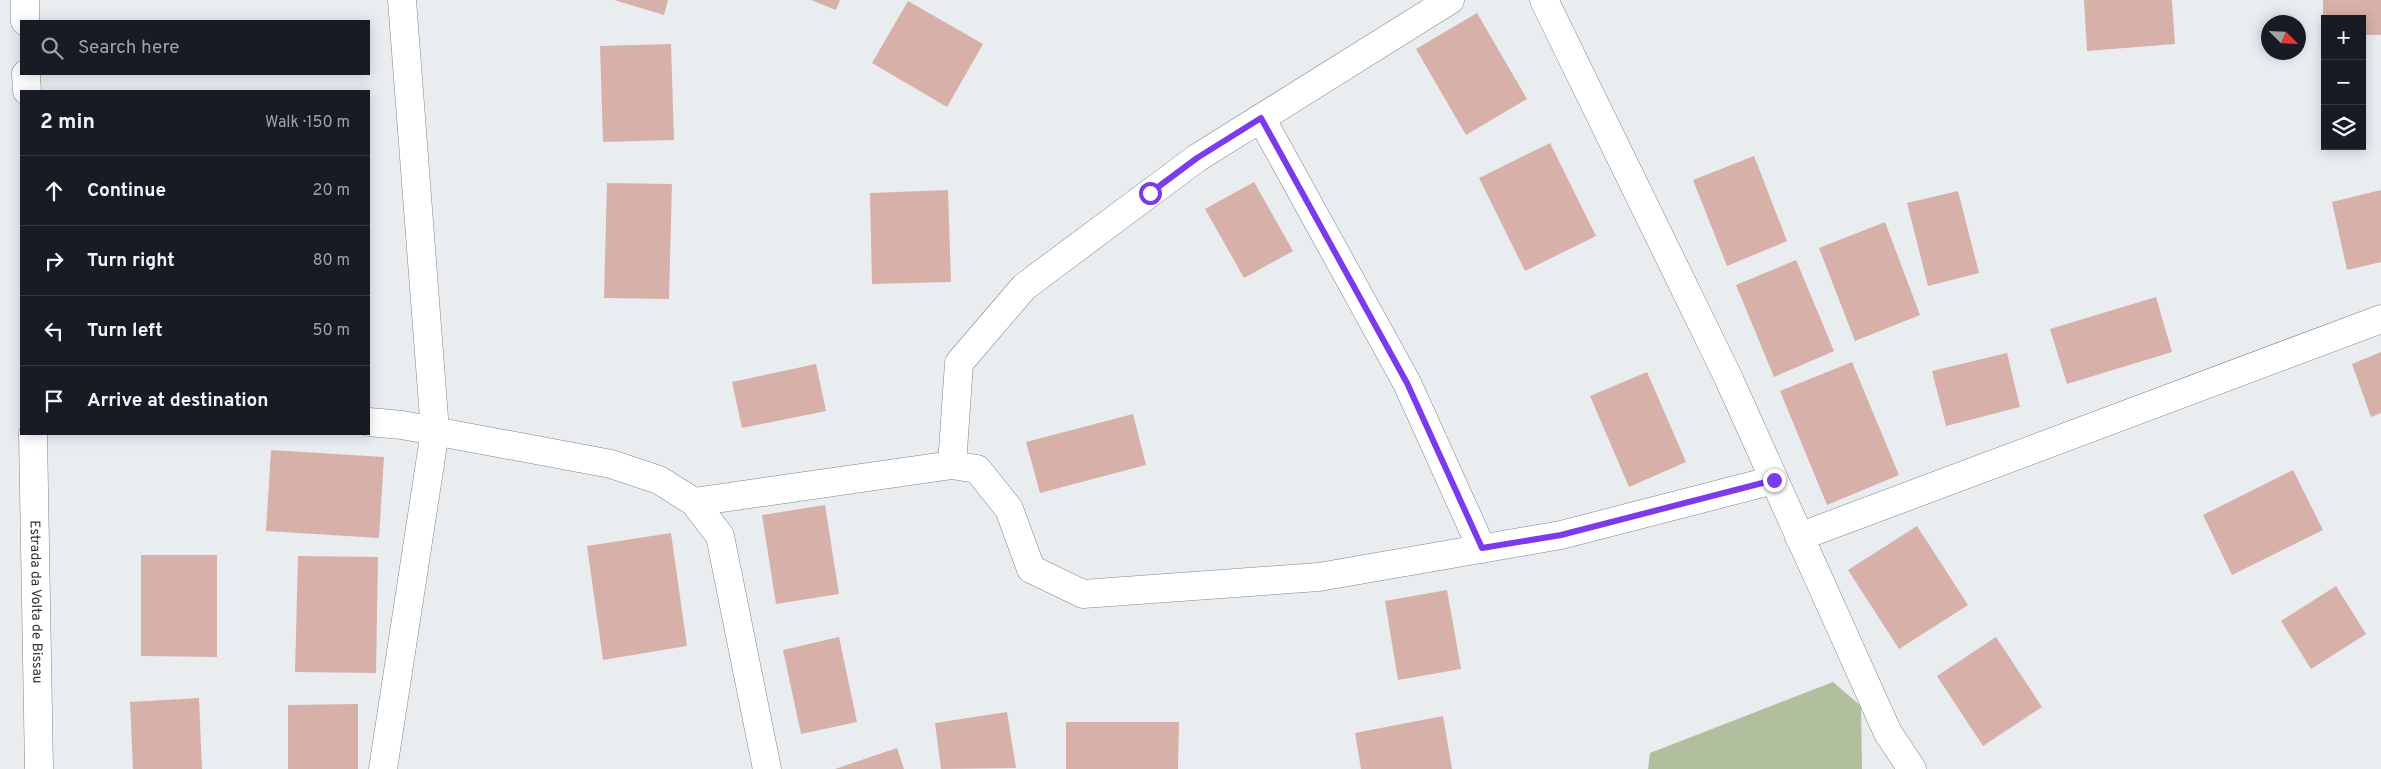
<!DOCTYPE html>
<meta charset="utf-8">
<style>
:root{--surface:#171b24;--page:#242831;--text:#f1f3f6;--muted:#9ea1a6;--line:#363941}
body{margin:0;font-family:Overpass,sans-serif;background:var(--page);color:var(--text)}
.controls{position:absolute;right:15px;top:15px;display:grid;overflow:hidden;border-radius:0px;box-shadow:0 2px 12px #0003}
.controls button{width:45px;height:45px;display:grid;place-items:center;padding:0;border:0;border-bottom:1px solid var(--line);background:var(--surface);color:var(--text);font:25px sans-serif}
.compass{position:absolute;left:2261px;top:15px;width:45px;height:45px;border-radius:50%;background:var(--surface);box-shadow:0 2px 12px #0003;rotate:114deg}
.stop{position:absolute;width:15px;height:15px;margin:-11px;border:4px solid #7c3aed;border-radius:50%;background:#fff}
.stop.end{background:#7c3aed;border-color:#fff;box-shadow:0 1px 5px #0008}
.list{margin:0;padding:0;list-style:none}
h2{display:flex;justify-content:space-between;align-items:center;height:65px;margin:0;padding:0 20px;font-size:21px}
h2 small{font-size:16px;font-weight:400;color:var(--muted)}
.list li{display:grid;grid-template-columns:32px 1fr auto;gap:15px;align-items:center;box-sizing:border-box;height:70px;padding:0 20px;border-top:1px solid var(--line)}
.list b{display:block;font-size:19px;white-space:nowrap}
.list em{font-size:16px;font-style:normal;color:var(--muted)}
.icon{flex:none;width:28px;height:28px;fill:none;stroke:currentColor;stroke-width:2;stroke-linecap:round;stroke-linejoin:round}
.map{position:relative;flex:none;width:2381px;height:769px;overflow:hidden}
.search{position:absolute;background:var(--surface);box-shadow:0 2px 12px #0003;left:20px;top:20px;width:350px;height:55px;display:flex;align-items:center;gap:12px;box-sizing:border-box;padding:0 18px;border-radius:0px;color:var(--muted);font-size:19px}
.panel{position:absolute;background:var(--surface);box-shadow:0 2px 12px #0003;left:20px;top:90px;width:350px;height:345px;border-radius:0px}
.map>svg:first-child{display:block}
</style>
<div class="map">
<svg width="2381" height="769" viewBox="0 0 2381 769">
<rect width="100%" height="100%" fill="#eaedf0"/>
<path fill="#b2bf9e" d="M1833 682 1861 706 1862 769H1648L1650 753Z"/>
<path fill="#d7b0aa" d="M614 0H668L664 15Z
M811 0H840L836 10Z
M2084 0H2172L2175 44 2087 51Z
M2323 0H2381V35H2362V19H2323Z
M908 1 983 44 947 107 872 63Z
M1477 13 1527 99 1466 135 1416 49Z
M671 44 674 140 603 142 600 46Z
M1550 143 1596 236 1525 271 1479 178Z
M1754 156 1787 241 1727 266 1693 180Z
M1254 182 1293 251 1244 278 1205 209Z
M607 183 672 184 669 299 604 298Z
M948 190 951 282 872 284 870 193Z
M2381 190V262L2347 270 2332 202Z
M1958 191 1979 273 1928 286 1907 203Z
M1885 222 1920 315 1855 341 1819 248Z
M1796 260 1834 351 1774 377 1736 285Z
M2156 297 2172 352 2067 384 2050 329Z
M2381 352V413L2371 417 2352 364Z
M2007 353 2020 407 1946 426 1932 371Z
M1852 362 1899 475 1827 505 1780 391Z
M816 364 826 411 742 428 732 382Z
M1647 372 1686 462 1629 487 1590 396Z
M1133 414 1146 465 1040 493 1026 442Z
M271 450 384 457 379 538 266 531Z
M2293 470 2323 530 2232 575 2203 515Z
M825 505 839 594 776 604 762 515Z
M1917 526 1968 605 1899 649 1848 570Z
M671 533 687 646 603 660 587 546Z
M141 555H217V657L141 656Z
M298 556 378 557 376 673 295 672Z
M2336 586 2366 634 2311 669 2281 621Z
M1447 590 1461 669 1398 680 1385 601Z
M839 637 857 722 801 734 783 650Z
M1996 637 2042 707 1983 746 1937 676Z
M199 698 202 769H133L130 702Z
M358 704V769H288V705Z
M1007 712 1016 768 941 769 935 723Z
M1443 716 1452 769H1361L1355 733Z
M1066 722H1179L1178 769H1066Z
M897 748 904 769H835Z"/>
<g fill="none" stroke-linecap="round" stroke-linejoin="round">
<g stroke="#828487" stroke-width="29">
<path id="minor" d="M1544 0 1728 377 1888 733 1912 769
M1261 118 1407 383 1482 549
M369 422 402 425 611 464 659 480 694 502 720 536 767 769
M952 465 959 363 1024 287 1197 158 1450 0
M694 502 952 465 977 469 1009 509 1031 569 1083 594 1319 577 1561 535 1774 480
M1799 537 2381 319
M383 769 435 431 402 0"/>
</g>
<g stroke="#828487" stroke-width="29">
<g id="secondary">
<path d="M25 0V21"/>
<path d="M26 74 27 91"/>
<path id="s1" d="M33 434 39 769"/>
</g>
</g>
<use href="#minor" stroke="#fff" stroke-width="28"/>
<use href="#secondary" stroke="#fff" stroke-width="28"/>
</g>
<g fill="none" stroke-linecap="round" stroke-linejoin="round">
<path stroke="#7c3aed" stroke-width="6" d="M1150 193 1197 158 1261 118 1407 383 1482 548 1561 535 1774 480"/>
</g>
<g text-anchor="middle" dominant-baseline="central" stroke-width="4.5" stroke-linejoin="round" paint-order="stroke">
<g font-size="14" fill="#303133" stroke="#fff">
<text stroke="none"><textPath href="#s1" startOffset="168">Estrada da Volta de Bissau</textPath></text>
</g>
</g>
</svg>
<div class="controls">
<button>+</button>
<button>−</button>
<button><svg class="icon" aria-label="layers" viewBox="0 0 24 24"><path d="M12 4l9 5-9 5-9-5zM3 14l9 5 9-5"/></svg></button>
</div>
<svg class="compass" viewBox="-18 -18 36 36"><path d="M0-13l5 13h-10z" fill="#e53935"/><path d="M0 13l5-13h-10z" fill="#9ea1a6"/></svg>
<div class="stop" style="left:1150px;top:193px"></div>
<div class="stop end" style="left:1774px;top:480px"></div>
<div class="search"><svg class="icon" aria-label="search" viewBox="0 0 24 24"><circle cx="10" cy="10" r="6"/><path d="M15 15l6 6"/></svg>Search here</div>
<section class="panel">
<h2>2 min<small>Walk · 150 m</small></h2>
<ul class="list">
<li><svg class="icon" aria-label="ahead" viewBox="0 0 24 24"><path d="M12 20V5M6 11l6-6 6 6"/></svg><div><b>Continue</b></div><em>20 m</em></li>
<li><svg class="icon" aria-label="right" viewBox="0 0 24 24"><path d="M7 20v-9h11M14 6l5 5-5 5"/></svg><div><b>Turn right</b></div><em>80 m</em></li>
<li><svg class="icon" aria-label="left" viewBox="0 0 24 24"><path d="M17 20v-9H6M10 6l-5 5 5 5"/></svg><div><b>Turn left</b></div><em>50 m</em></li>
<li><svg class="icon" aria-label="arrive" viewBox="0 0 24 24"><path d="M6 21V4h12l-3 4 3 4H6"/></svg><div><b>Arrive at destination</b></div></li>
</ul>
</section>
</div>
